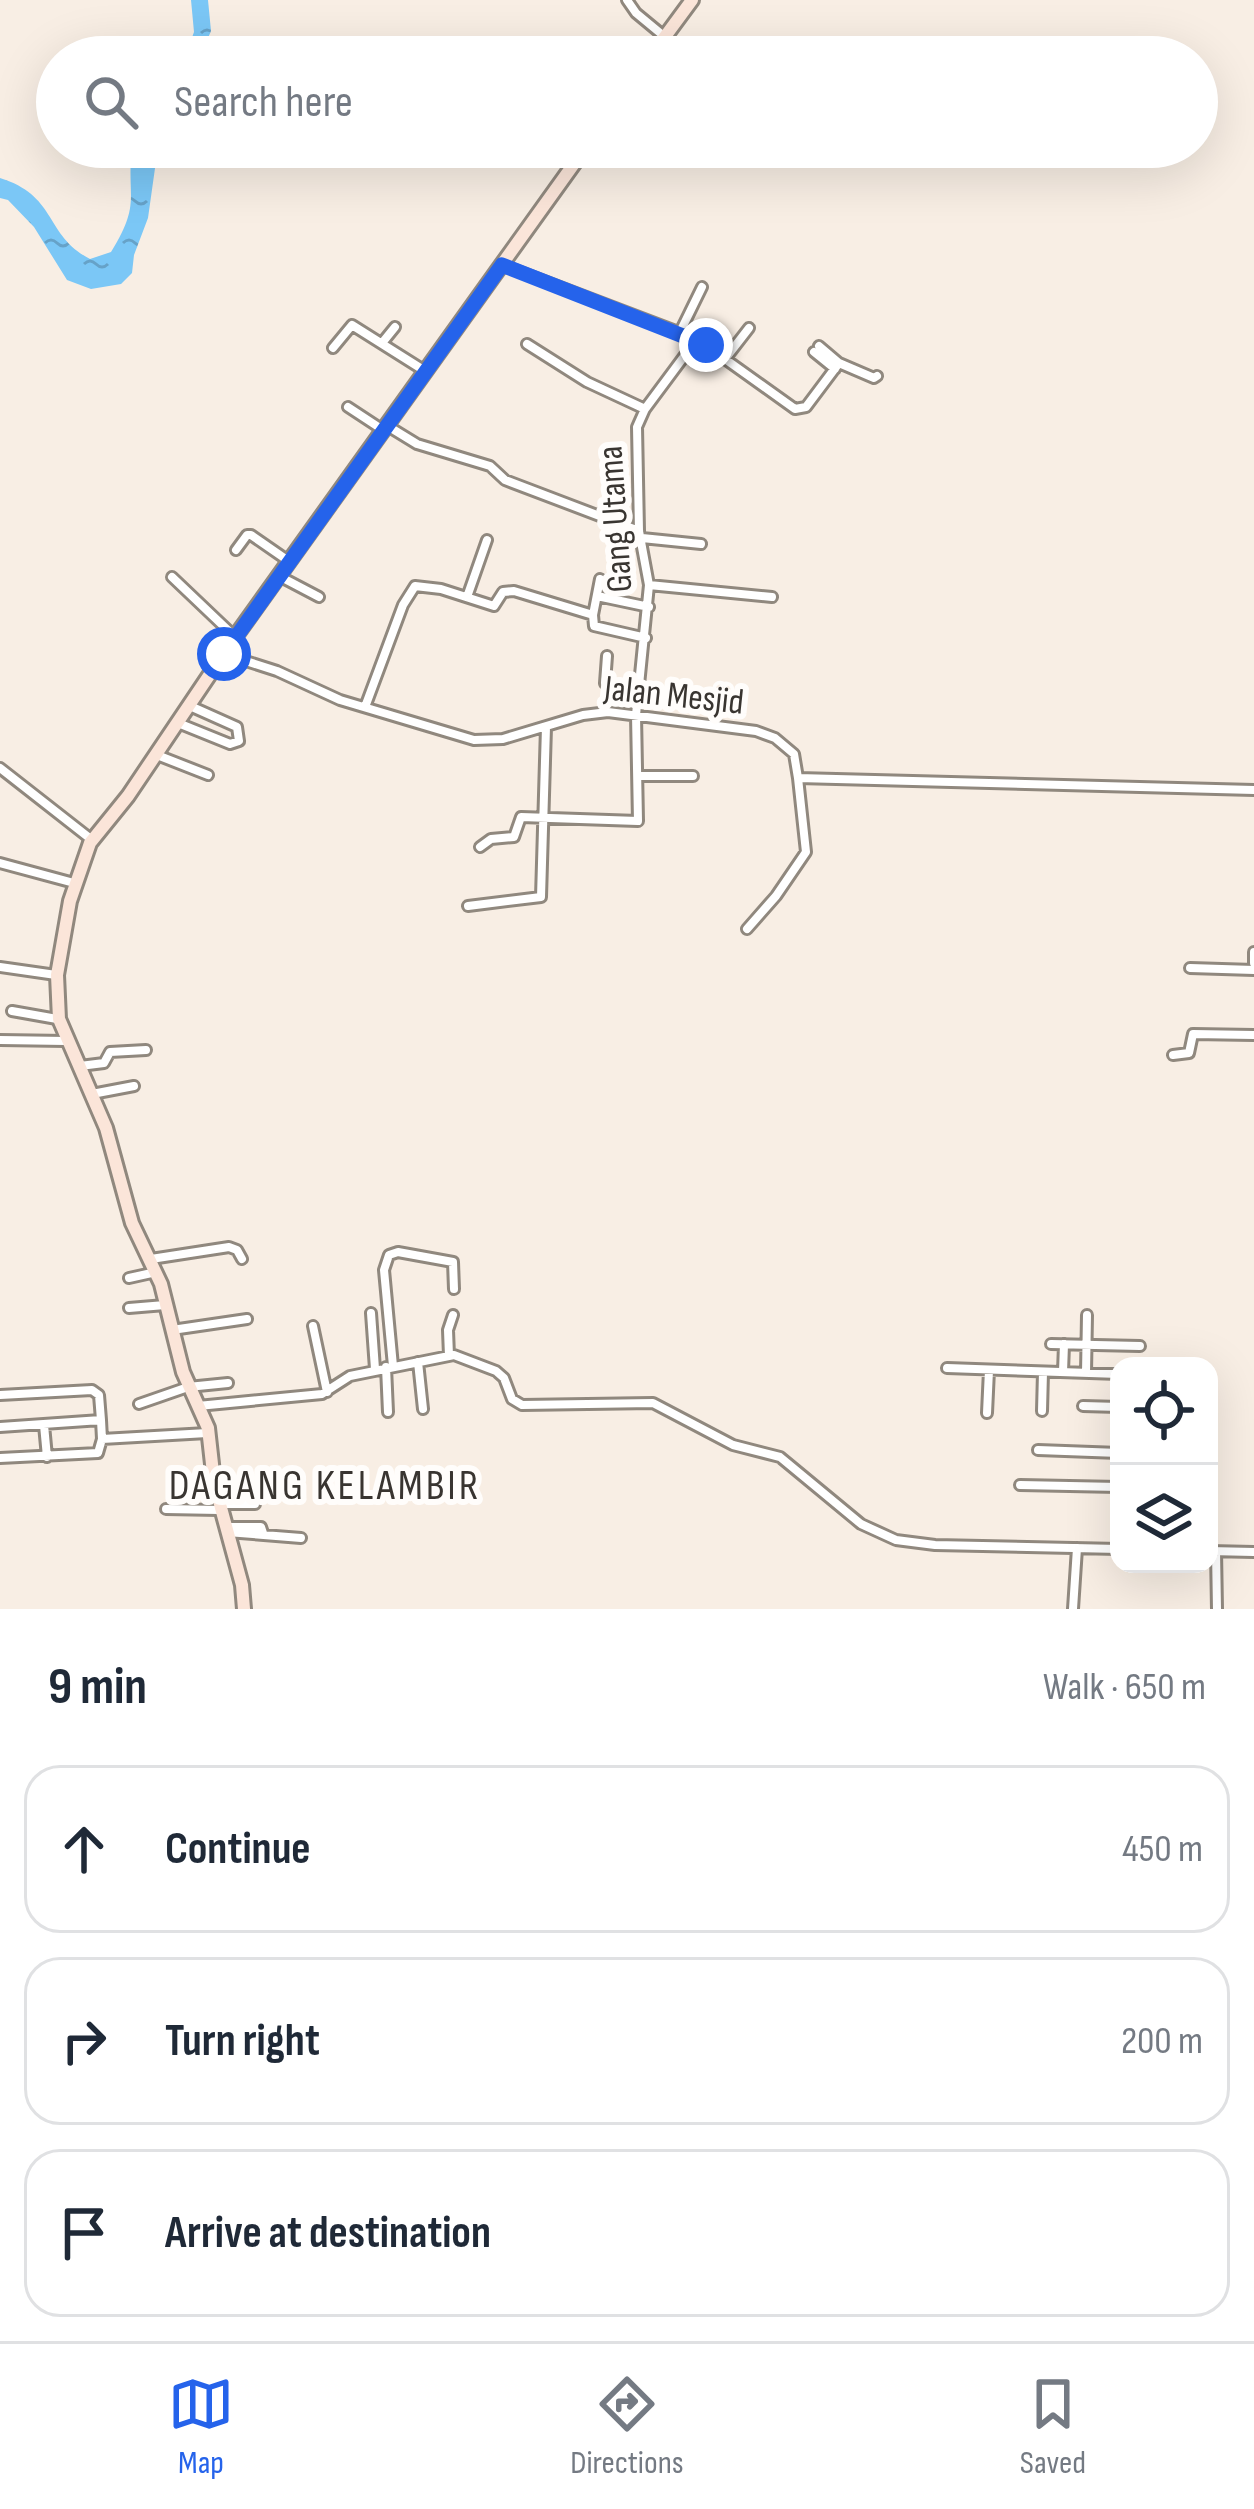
<!DOCTYPE html>
<meta charset="utf-8">
<style>
:root{--surface:#fff;--page:#f6f6f7;--text:#1f2937;--muted:#747a83;--line:#e0e1e3;--accent:#2563eb}
body{margin:0;font-family:"Sofia Sans Condensed",sans-serif;background:var(--page);color:var(--text)}
.controls{position:absolute;right:36px;bottom:36px;display:grid;overflow:hidden;border-radius:24px;box-shadow:0 12px 48px #0002}
.controls button{width:108px;height:108px;display:grid;place-items:center;padding:0;border:0;border-bottom:3px solid var(--line);background:var(--surface);color:var(--text);font:60px sans-serif}
.stop{position:absolute;width:36px;height:36px;margin:-27px;border:9px solid #2563eb;border-radius:50%;background:#fff}
.stop.end{background:#2563eb;border-color:#fff;box-shadow:0 3px 12px #0008}
.list{margin:0;padding:0;list-style:none}
h2{display:flex;justify-content:space-between;align-items:center;height:156px;margin:0;padding:0 48px;font-size:51px}
h2 small{font-size:39px;font-weight:400;color:var(--muted)}
.list li{display:grid;grid-template-columns:78px 1fr auto;gap:36px;align-items:center;box-sizing:border-box;height:168px;margin:0 24px 24px;padding:0 24px;border:3px solid var(--line);border-radius:36px}
.list b{display:block;font-size:45px;white-space:nowrap}
.list em{font-size:39px;font-style:normal;color:var(--muted)}
.icon{flex:none;width:66px;height:66px;fill:none;stroke:currentColor;stroke-width:2;stroke-linecap:round;stroke-linejoin:round}
.map{position:relative;flex:none;width:1254px;height:1609px;overflow:hidden}
.search{position:absolute;background:var(--surface);box-shadow:0 12px 48px #0002;left:36px;right:36px;top:36px;height:132px;display:flex;align-items:center;gap:30px;box-sizing:border-box;padding:0 42px;border-radius:66px;color:var(--muted);font-size:45px}
.sheet{height:732px;background:var(--surface)}
nav{display:flex;justify-content:space-around;align-items:center;box-sizing:border-box;height:168px;border-top:3px solid var(--line);background:var(--surface);font-size:33px;color:var(--muted)}
nav a{display:grid;justify-items:center;gap:6px}
nav .on{color:var(--accent)}
.map>svg:first-child{display:block}
</style>
<div class="map">
<svg width="1254" height="1609" viewBox="0 0 1254 1609">
<defs>
<pattern id="water-ripples" width="26" height="14" patternUnits="userSpaceOnUse" patternTransform="scale(3)"><rect width="26" height="14" fill="#7bc7f6"/><path d="M2 4q2-2 4 0t4 0M15 11q2-2 4 0t4 0" fill="none" stroke="#66a2c8"/></pattern>
</defs>
<rect width="100%" height="100%" fill="#f8eee4"/>
<path fill="url(#water-ripples)" d="M191 0H208L211 31 200 57H185L194 32Z
M132 147H158L148 218 134 255 132 273 121 284 91 289 67 280 34 227 8 200 0 198V178C58 196 44 235 90 259L111 252C142 202 126 198 132 147Z"/>
<g fill="none" stroke-linecap="round" stroke-linejoin="round">
<g stroke="#90887e" stroke-width="14">
<path id="street" d="M627 0 636 13 665 37
M502 265 697 339 795 409 806 407 839 363
M680 332 702 287
M382 343 395 327
M527 344 587 382 645 409
M819 346 839 363 874 378 877 376
M333 348 352 325 425 371
M814 352 835 369
M725 359 749 328
M348 407 383 430
M386 425 417 444 490 466 505 480 639 531
M642 538 701 544
M236 550 247 535H251L290 562
M279 576 319 597
M172 577 234 636
M649 585 772 597
M597 596 649 607
M467 597 487 540
M593 615 594 626 646 638
M224 654 277 671 340 700 474 740 503 739 583 715 608 712 756 731 775 738 794 754 798 778 1254 790
M607 656 605 683 639 694
M365 707 403 605 415 586 441 589 494 606 503 592 514 591 593 615 600 579
M178 723 230 744 239 741 237 727 190 706
M157 755 208 775
M0 768 92 840
M638 776H693
M480 847 491 839 514 837 521 817 638 821 636 715 649 585 639 531 637 427 645 409 697 339
M0 863 74 883
M468 906 541 897 546 727
M747 929 776 896 806 852 798 778
M1254 952V963
M0 967 56 975
M1190 968 1254 970
M12 1011 57 1019
M0 1040 66 1041
M1173 1055 1189 1053 1193 1034 1254 1035
M80 1066 104 1063 110 1052 146 1050
M92 1094 134 1086
M151 1259 229 1247 237 1250 242 1259
M129 1278 156 1272
M129 1308 165 1305
M371 1313 375 1369
M313 1326 327 1392
M172 1330 247 1319
M1051 1344 1140 1346
M449 1356 448 1330 453 1315
M418 1362 423 1409
M393 1366 384 1270 389 1255 398 1252 453 1262 454 1289
M386 1367 388 1412
M947 1368 1119 1374
M1063 1372 1064 1344
M1086 1373 1087 1315
M0 1395 92 1390 99 1395 101 1420
M139 1404 188 1387 228 1383
M198 1406 322 1394 350 1376 454 1355 496 1371 504 1378 512 1399 522 1405 653 1403 733 1445 780 1457 861 1524 896 1540 935 1545 1119 1549
M1083 1406 1119 1407
M1042 1411 1043 1372
M987 1413 989 1370
M44 1425 47 1457
M0 1427 101 1420 102 1439 207 1433
M1038 1450 1119 1453
M0 1458 98 1453 102 1439
M1020 1485 1119 1487
M219 1504H255
M166 1509 219 1510
M231 1527H261L263 1533
M227 1532 301 1538
M1209 1551 1254 1552
M1216 1551 1217 1609
M1073 1609 1077 1548"/>
</g>
<g stroke="#90887e" stroke-width="18">
<path id="secondary" d="M650 57 692 0
M244 1609 242 1585 214 1482 208 1428 183 1372 161 1284 132 1223 106 1128 59 1019 57 975 70 901 90 843 128 796 235 637 586 147"/>
</g>
<use href="#street" stroke="#fff" stroke-width="8"/>
<use href="#secondary" stroke="#fbe5d9" stroke-width="12"/>
</g>
<g fill="none" stroke-linecap="round" stroke-linejoin="round">
<path stroke="#2563eb" stroke-width="15" d="M224 654 502 265 706 345"/>
</g>
<g text-anchor="middle" dominant-baseline="central" stroke-width="12" stroke-linejoin="round" paint-order="stroke">
<g font-size="36" fill="#393531" stroke="#fffdfb">
<text transform="translate(616 519) rotate(-94)">Gang Utama</text>
<text transform="translate(674 696) rotate(6)">Jalan Mesjid</text>
</g>
<g font-size="42" letter-spacing="3" fill="#393531" stroke="#fffdfb">
<text x="325" y="1486">DAGANG KELAMBIR</text>
</g>
</g>
</svg>
<div class="controls">
<button><svg class="icon" aria-label="locate" viewBox="0 0 24 24"><circle cx="12" cy="12" r="6"/><path d="M12 2v4M12 18v4M2 12h4M18 12h4"/></svg></button>
<button><svg class="icon" aria-label="layers" viewBox="0 0 24 24"><path d="M12 4l9 5-9 5-9-5zM3 14l9 5 9-5"/></svg></button>
</div>
<div class="stop" style="left:224px;top:654px"></div>
<div class="stop end" style="left:706px;top:345px"></div>
<div class="search"><svg class="icon" aria-label="search" viewBox="0 0 24 24"><circle cx="10" cy="10" r="6"/><path d="M15 15l6 6"/></svg>Search here</div>
</div>
<section class="sheet">
<h2>9 min<small>Walk · 650 m</small></h2>
<ul class="list">
<li><svg class="icon" aria-label="ahead" viewBox="0 0 24 24"><path d="M12 20V5M6 11l6-6 6 6"/></svg><div><b>Continue</b></div><em>450 m</em></li>
<li><svg class="icon" aria-label="right" viewBox="0 0 24 24"><path d="M7 20v-9h11M14 6l5 5-5 5"/></svg><div><b>Turn right</b></div><em>200 m</em></li>
<li><svg class="icon" aria-label="arrive" viewBox="0 0 24 24"><path d="M6 21V4h12l-3 4 3 4H6"/></svg><div><b>Arrive at destination</b></div></li>
</ul>
</section>
<nav>
<a class="on"><svg class="icon" aria-label="map" viewBox="0 0 24 24"><path d="M3 6l6-2 6 2 6-2v14l-6 2-6-2-6 2zM9 4v14M15 6v14"/></svg>Map</a>
<a><svg class="icon" aria-label="directions" viewBox="0 0 24 24"><path d="M12 3l9 9-9 9-9-9zM9 14v-3h6M13 9l2 2-2 2"/></svg>Directions</a>
<a><svg class="icon" aria-label="saved" viewBox="0 0 24 24"><path d="M7 4h10v16l-5-4-5 4z"/></svg>Saved</a>
</nav>
